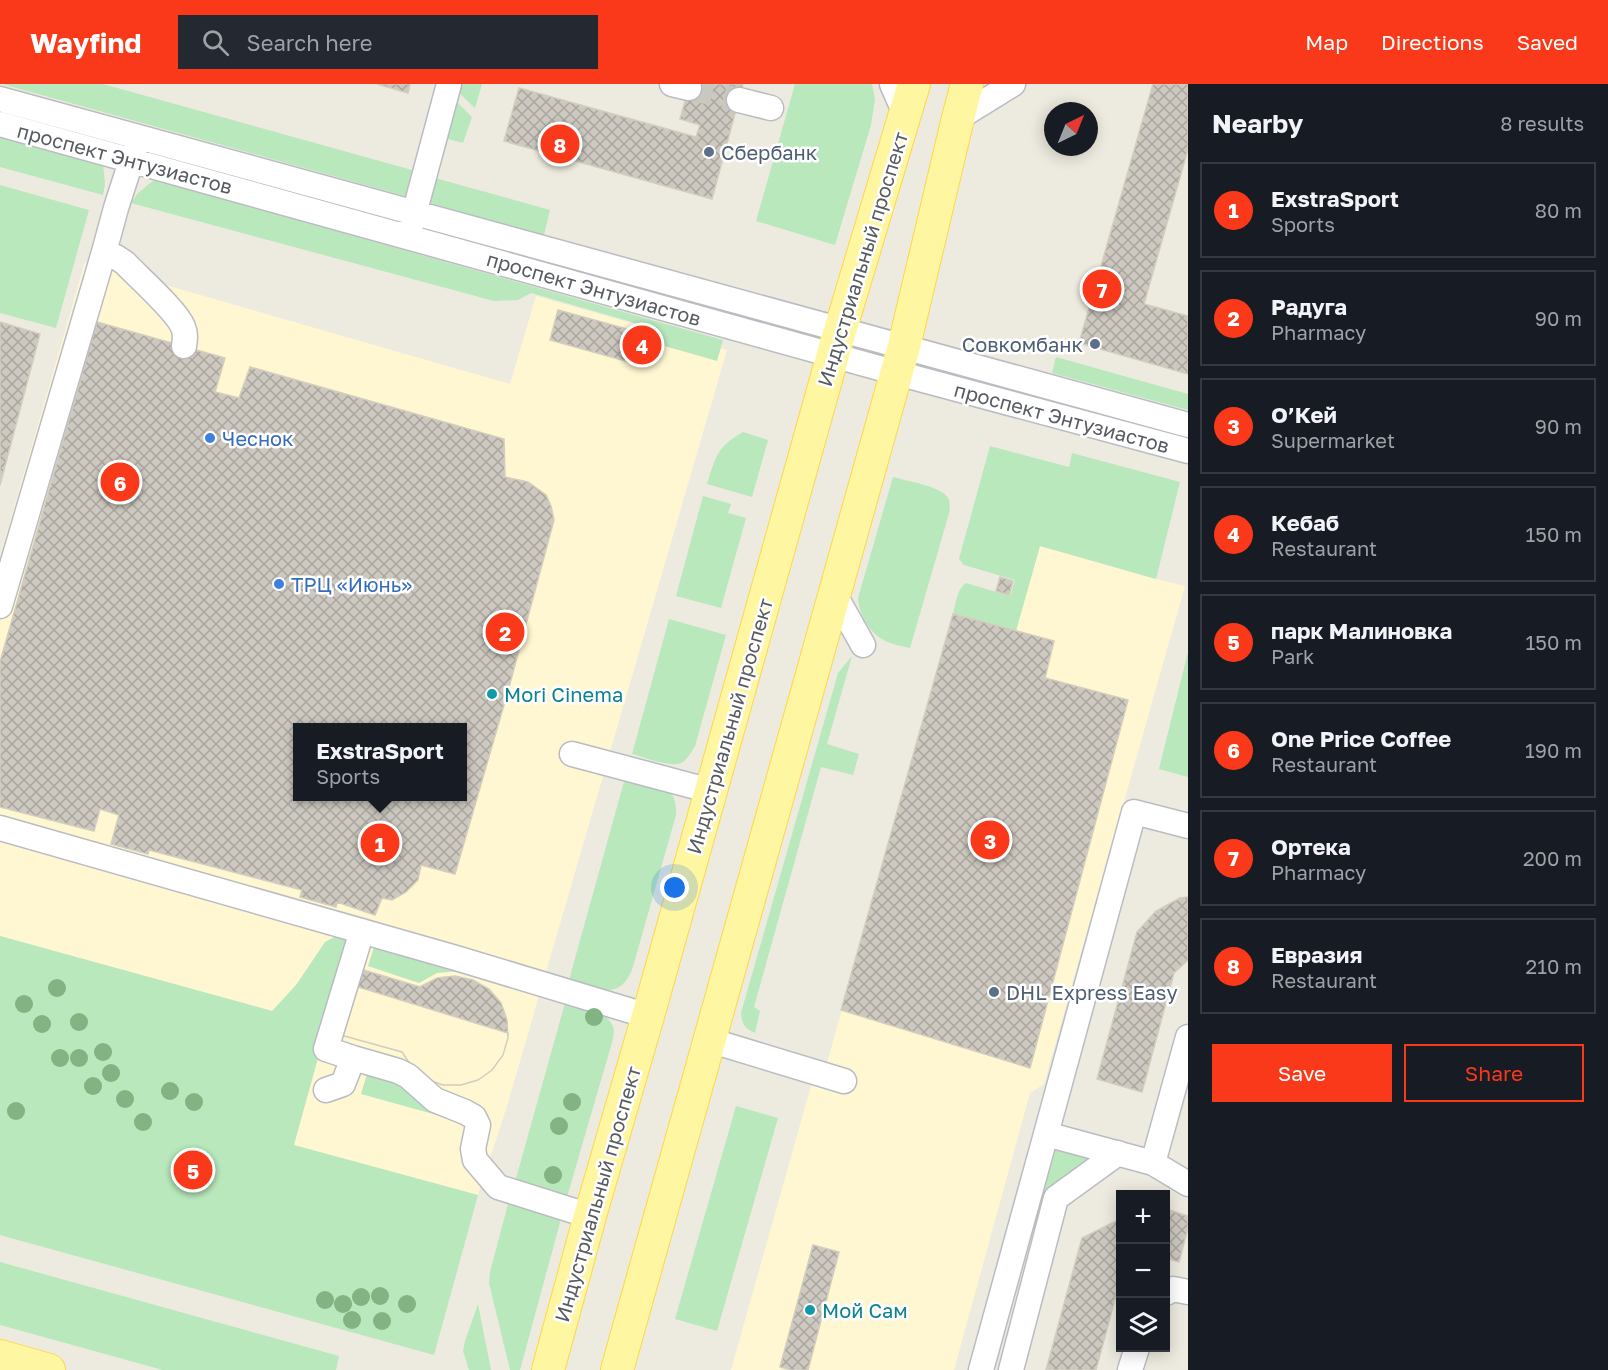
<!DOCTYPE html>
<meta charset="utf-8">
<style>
:root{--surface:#171b24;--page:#242831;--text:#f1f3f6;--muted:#9ea1a6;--line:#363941;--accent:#f93919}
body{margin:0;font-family:"Golos Text",sans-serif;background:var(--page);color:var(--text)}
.controls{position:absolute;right:18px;bottom:18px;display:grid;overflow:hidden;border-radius:0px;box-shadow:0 3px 15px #0003}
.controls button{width:54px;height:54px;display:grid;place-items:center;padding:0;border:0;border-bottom:2px solid var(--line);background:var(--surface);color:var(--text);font:30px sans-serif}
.compass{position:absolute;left:1044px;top:18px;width:54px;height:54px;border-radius:50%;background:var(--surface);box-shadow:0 3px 15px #0003;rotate:43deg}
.you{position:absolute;left:675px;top:804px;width:21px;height:21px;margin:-15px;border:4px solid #fff;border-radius:50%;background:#1a73e8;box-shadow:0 0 0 9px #1a73e833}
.badge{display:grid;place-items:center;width:39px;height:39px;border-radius:50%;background:var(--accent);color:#fff;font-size:20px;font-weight:700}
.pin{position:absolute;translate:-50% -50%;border:3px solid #fff;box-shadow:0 2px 6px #0006}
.popup{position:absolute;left:293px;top:639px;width:174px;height:78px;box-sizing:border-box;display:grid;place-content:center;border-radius:0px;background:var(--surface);filter:drop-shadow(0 2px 4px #0005);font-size:20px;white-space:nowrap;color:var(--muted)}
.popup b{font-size:22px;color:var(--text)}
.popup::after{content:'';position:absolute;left:50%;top:100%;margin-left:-12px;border:12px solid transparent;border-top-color:var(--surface)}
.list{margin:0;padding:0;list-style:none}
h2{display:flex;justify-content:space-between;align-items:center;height:78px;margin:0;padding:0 24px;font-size:26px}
h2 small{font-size:20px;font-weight:400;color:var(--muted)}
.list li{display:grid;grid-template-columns:39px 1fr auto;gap:18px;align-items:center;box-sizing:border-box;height:96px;margin:0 12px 12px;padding:0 12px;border:2px solid var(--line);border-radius:0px}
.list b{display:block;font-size:22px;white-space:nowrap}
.list p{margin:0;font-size:20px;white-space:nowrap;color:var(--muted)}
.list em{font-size:20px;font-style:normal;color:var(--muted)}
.actions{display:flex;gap:12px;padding:18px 24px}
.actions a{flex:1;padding:14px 0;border:2px solid var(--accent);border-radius:0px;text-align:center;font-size:21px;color:var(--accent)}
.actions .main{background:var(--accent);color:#fff}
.icon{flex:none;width:33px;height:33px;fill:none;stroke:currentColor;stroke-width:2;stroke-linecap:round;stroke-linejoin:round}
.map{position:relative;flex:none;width:1188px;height:1286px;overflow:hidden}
header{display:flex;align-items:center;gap:36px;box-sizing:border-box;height:84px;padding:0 30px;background:var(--accent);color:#fff}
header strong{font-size:28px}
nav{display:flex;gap:33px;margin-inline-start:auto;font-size:21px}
.search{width:420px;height:54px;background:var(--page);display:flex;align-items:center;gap:15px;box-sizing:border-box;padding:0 21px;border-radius:0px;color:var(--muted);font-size:22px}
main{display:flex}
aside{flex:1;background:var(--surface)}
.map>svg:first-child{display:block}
</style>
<header>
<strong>Wayfind</strong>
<div class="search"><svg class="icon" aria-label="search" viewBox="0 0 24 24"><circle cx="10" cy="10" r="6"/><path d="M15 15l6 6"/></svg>Search here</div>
<nav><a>Map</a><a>Directions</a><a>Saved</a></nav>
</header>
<main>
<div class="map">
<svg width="1188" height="1286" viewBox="0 0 1188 1286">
<defs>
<pattern id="building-cross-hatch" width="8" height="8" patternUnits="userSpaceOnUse" patternTransform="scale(1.5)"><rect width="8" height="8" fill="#cdc9c0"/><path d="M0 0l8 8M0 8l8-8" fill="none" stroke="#a9a69f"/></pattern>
</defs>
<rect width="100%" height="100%" fill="#edebdf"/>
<path fill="#fff7d2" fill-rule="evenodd" d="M85 178 510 300 536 212 727 266 507 1022 478 1111 293 1061 326 946 272 927 0 852V472ZM298 644H463V712H298Z
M1040 462 1156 495 1185 502 1044 1000 1030 1009 954 1286H731L818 977 827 979 953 530 1016 547Z"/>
<path fill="#b8e8bb" d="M2 0H103L412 86 405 112Z
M458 0H482L475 24 457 7Z
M795 0H872L875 15 871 41 835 161 756 137Z
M455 16 472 33 463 59 444 54Z
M0 52 103 81 105 99 103 111 0 83Z
M435 94 550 126 544 151 429 119Z
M154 96 158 97 723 256 717 277 661 261 656 245 531 209 518 216 494 217 131 119 138 109Z
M0 101 89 126 56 244 0 229Z
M1056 273 1188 310V326L1052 289Z
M743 348 768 356 752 413 707 400C716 372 717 363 743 348Z
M990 362 1069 383 1072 369 1180 398 1156 495 1040 462 1016 547 953 530C956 519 957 505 966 499L1010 512 1015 496 964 481 959 475Z
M893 393C906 397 946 403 949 416 950 420 949 423 950 426L910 564C901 562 890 560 882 555 868 547 859 529 858 514Z
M703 412 731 420 728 429 746 434 721 524 676 512Z
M669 535 726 551 695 662C692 667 688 674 683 678 673 685 644 673 632 670Z
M1188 568V693L1159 685Z
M852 572 827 660 859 670 853 691 821 683 754 923 760 927 755 949C745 945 742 940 741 929L838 589Z
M625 694C637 697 664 702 672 711 676 717 676 724 676 731L632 886C618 919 596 903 569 896Z
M340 850 349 852 326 945 294 1061 478 1111 434 1271 0 1151V852L272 927 296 901 325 858Z
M375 860 461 887 437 889 419 899 368 882Z
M565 919C580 924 610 926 614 946 614 949 613 952 613 955L567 1113 515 1098Z
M369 983 469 1040 361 1010Z
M736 1022 778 1034 717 1247 675 1235Z
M1046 1050 1118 1069 1056 1114 1030 1108Z
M508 1120 561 1135 520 1286H510L489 1199 490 1188Z
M0 1178 339 1272 336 1286H163L0 1241Z
M478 1220 491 1286H469L463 1267 465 1257Z"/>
<path fill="url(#building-cross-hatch)" stroke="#d2cdbd" stroke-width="1.5" fill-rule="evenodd" d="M377 0H410L408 9Z
M690 0H743L712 115 504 57 519 4 696 53 700 41 680 35Z
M1153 0H1188V65L1144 220 1188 232V290L1079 259Z
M558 226 649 251 640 281 550 256Z
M0 238 40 250 0 401Z
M97 238 225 274 215 308 239 314 250 283 504 355 505 393 528 398 546 411 551 422 554 436 508 607 455 790 421 781 418 796 406 808 392 816 382 814 375 831 337 818 336 823 300 813 302 806 149 766 148 770 111 760 119 731 100 725 94 747 0 723V578ZM298 644H463V712H298Z
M1000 493 1013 497 1009 511 996 507Z
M953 530 1054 557 1045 594 1128 616 1030 984 841 926Z
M1188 813V876L1174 889 1142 1008 1097 995 1137 848 1156 827 1180 814Z
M357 884 420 903 437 894 455 892 473 896 489 905 501 919 507 936 508 954 503 971 492 986 478 996 461 1001H443L426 995 412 983 402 968 337 950Z
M352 901 508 949V954L503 971 492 986 478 996 461 1001H443L426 995 412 983 402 968 337 950Z
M1166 1125 1188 1132V1144L1179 1178 1166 1174Z
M1120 1135V1197L1096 1286H1046L1082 1154Z
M813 1161 839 1168 808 1286H791L780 1283Z"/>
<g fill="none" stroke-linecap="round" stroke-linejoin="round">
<path stroke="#c8c7c0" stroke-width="24" stroke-dasharray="24 12" stroke-linecap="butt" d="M689 4 739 16"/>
<g stroke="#babcc2" stroke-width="27">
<path id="minor" d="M672 0 689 4
M892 0 906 32
M0 15 1188 341
M739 16 771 24
M958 34 1013 0
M0 40 897 289 1188 367
M410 145 449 0
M104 168 116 173 125 179C138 193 177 227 183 243 186 250 185 255 184 262
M835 511 863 561
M0 522 104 168 116 124 136 62
M572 670 711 707
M1188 742 1134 728 1046 1050 1153 1079 1188 1100
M0 744 456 874 648 932
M709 956 844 997
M353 974 326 965 362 847
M326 1006 343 1000 353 974 398 987 408 992 435 1016 465 1028 474 1033 478 1041 473 1065 475 1076 498 1103 590 1132
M1153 1079 1188 953
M1166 1209 1173 1205 1188 1208
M981 1286 1046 1050
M1011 1286 1056 1114 1118 1069
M1130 1286 1137 1264"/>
</g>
<g stroke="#fed747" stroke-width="34">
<path id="major" d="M0 1272 49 1286
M548 1286 590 1132 648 932 836 260 914 0
M617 1286 904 262 958 34 967 0"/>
</g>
<use href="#minor" stroke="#fff" stroke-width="24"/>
<use href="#major" stroke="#fff6a2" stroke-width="32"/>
</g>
<g fill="#83b382">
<circle cx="57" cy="904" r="9"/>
<circle cx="24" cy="920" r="9"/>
<circle cx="594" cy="933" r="9"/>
<circle cx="79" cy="938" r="9"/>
<circle cx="42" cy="940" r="9"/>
<circle cx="103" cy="968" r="9"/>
<circle cx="60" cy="974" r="9"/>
<circle cx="79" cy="974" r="9"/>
<circle cx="111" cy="989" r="9"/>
<circle cx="93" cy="1002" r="9"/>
<circle cx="170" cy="1007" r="9"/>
<circle cx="125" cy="1015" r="9"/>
<circle cx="194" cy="1018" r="9"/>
<circle cx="572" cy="1018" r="9"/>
<circle cx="16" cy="1027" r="9"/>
<circle cx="143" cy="1038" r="9"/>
<circle cx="559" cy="1042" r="9"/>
<circle cx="553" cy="1091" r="9"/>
<circle cx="380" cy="1212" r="9"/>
<circle cx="361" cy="1213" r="9"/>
<circle cx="325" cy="1216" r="9"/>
<circle cx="343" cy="1220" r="9"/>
<circle cx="407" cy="1220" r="9"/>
<circle cx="352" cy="1236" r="9"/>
<circle cx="382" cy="1237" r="9"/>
</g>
<g fill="#5c6f8a" stroke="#fff" stroke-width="2">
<circle cx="709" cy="68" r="6"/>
<circle cx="1095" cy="260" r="6"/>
<circle cx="994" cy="908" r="6"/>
</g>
<g fill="#3f7fe0" stroke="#fff" stroke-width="2">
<circle cx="210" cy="354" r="6"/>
<circle cx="279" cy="500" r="6"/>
</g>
<g fill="#0f9aa8" stroke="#fff" stroke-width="2">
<circle cx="492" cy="610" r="6"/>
<circle cx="810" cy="1226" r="6"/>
</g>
<g text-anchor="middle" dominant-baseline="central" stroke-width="5" stroke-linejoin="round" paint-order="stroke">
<g font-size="20" fill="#4e5e75" stroke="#fff" text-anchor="start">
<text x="721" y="68">Сбербанк</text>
<text x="1083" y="260" text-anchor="end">Совкомбанк</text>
<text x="1006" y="908">DHL Express Easy</text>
</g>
<g font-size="20" fill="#585c62" stroke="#fff">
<text transform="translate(125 74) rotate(15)">проспект Энтузиастов</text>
<text transform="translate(862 175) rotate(-73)">Индустриальный проспект</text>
<text transform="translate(594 204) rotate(16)">проспект Энтузиастов</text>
<text transform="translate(1062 333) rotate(15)">проспект Энтузиастов</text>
<text transform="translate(729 642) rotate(-74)">Индустриальный проспект</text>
<text transform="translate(597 1110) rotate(-74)">Индустриальный проспект</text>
</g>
<g font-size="20" fill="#366cbe" stroke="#fff" text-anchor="start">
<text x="222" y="354">Чеснок</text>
<text x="291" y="500">ТРЦ «Июнь»</text>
</g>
<g font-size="20" fill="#0d838f" stroke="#fff" text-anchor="start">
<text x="504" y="610">Mori Cinema</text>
<text x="822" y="1226">Мой Сам</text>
</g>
</g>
</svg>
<div class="controls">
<button>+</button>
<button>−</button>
<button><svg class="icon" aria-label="layers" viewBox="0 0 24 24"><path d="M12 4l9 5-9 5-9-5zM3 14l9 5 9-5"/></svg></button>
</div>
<svg class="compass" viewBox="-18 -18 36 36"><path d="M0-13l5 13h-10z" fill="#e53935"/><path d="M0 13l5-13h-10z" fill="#9ea1a6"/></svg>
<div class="you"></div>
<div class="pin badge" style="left:380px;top:759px">1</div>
<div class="popup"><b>ExstraSport</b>Sports</div>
<div class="pin badge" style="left:505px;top:548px">2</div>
<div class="pin badge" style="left:990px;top:756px">3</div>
<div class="pin badge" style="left:642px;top:261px">4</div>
<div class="pin badge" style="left:193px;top:1086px">5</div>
<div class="pin badge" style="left:120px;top:398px">6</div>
<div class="pin badge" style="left:1102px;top:205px">7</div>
<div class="pin badge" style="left:560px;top:60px">8</div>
</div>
<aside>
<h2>Nearby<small>8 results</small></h2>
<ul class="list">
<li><span class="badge">1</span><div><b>ExstraSport</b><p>Sports</p></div><em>80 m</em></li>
<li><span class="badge">2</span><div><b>Радуга</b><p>Pharmacy</p></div><em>90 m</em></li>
<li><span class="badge">3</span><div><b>О’Кей</b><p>Supermarket</p></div><em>90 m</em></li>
<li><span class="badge">4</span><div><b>Кебаб</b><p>Restaurant</p></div><em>150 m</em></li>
<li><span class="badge">5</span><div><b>парк Малиновка</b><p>Park</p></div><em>150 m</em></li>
<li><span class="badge">6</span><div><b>One Price Coffee</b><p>Restaurant</p></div><em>190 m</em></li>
<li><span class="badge">7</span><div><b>Ортека</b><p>Pharmacy</p></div><em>200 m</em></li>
<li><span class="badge">8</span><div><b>Евразия</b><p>Restaurant</p></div><em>210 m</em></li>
</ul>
<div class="actions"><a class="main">Save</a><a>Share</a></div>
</aside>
</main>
